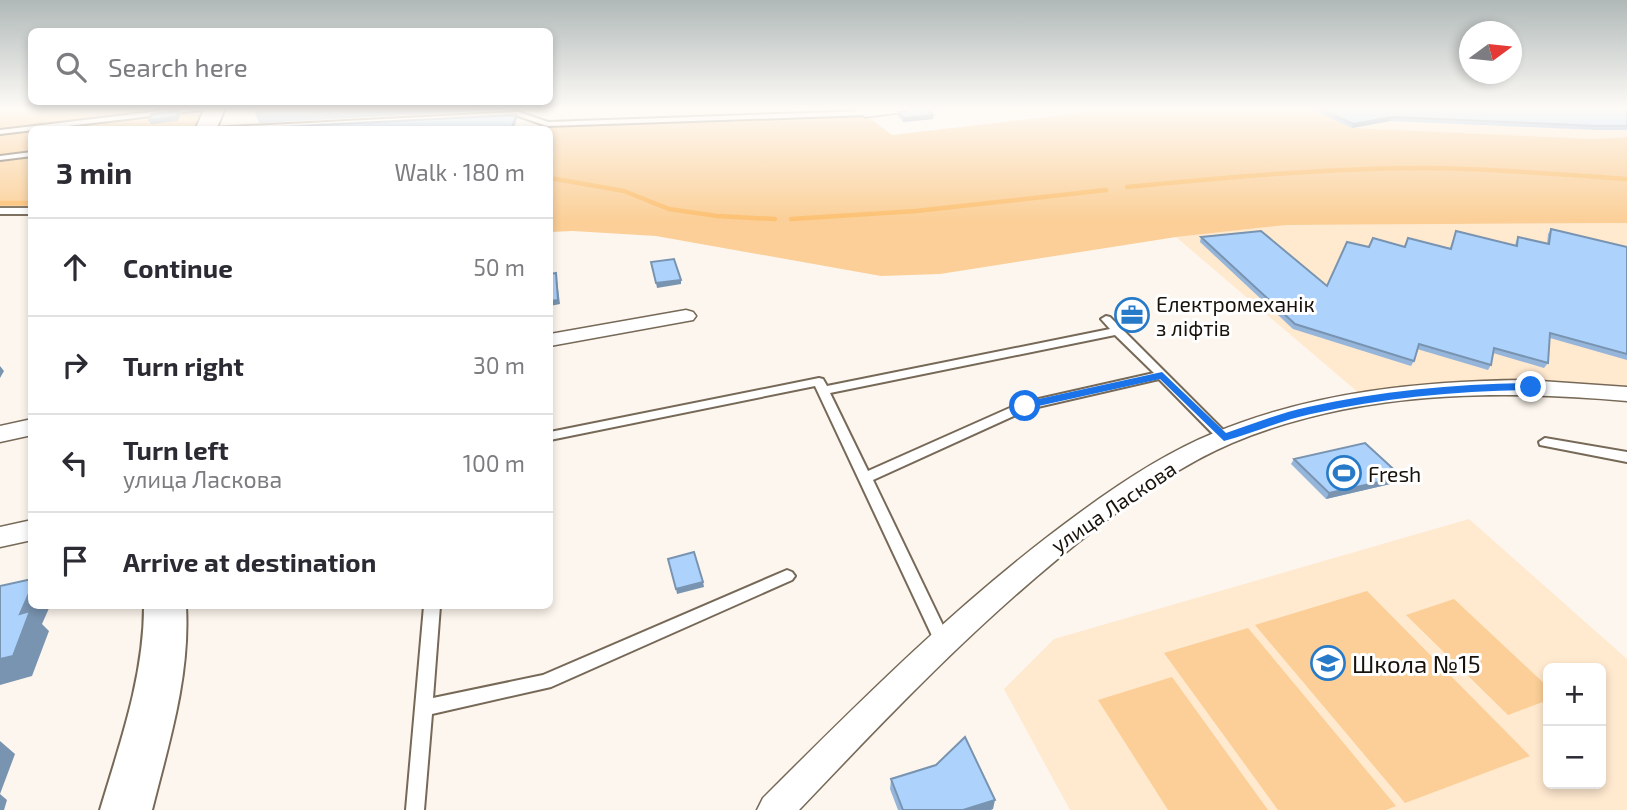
<!DOCTYPE html>
<meta charset="utf-8">
<style>
:root{--surface:#fff;--page:#f2f2f3;--text:#2b2b33;--muted:#7c7c81;--line:#e1e1e2}
body{margin:0;font-family:"Exo 2",sans-serif;background:var(--page);color:var(--text)}
.controls{position:absolute;right:21px;bottom:21px;display:grid;overflow:hidden;border-radius:10px;box-shadow:0 4px 10px #0003}
.controls button{width:63px;height:63px;display:grid;place-items:center;padding:0;border:0;border-bottom:2px solid var(--line);background:var(--surface);color:var(--text);font:35px sans-serif}
.compass{position:absolute;left:1459px;top:21px;width:63px;height:63px;border-radius:50%;background:var(--surface);box-shadow:0 4px 10px #0003;rotate:75deg}
.stop{position:absolute;width:21px;height:21px;margin:-16px;border:5px solid #1a73e8;border-radius:50%;background:#fff}
.stop.end{background:#1a73e8;border-color:#fff;box-shadow:0 2px 7px #0008}
.list{margin:0;padding:0;list-style:none}
h2{display:flex;justify-content:space-between;align-items:center;height:91px;margin:0;padding:0 28px;font-size:30px}
h2 small{font-size:23px;font-weight:400;color:var(--muted)}
.list li{display:grid;grid-template-columns:46px 1fr auto;gap:21px;align-items:center;box-sizing:border-box;height:98px;padding:0 28px;border-top:2px solid var(--line)}
.list b{display:block;font-size:26px;white-space:nowrap}
.list p{margin:0;font-size:23px;white-space:nowrap;color:var(--muted)}
.list em{font-size:23px;font-style:normal;color:var(--muted)}
.icon{flex:none;width:38px;height:38px;fill:none;stroke:currentColor;stroke-width:2;stroke-linecap:round;stroke-linejoin:round}
.map{position:relative;flex:none;width:1627px;height:810px;overflow:hidden}
.search{position:absolute;background:var(--surface);box-shadow:0 4px 10px #0003;left:28px;top:28px;width:525px;height:77px;display:flex;align-items:center;gap:18px;box-sizing:border-box;padding:0 24px;border-radius:10px;color:var(--muted);font-size:26px}
.panel{position:absolute;background:var(--surface);box-shadow:0 4px 10px #0003;left:28px;top:126px;width:525px;height:483px;border-radius:10px}
.map>svg:first-child{display:block}
</style>
<div class="map">
<svg width="1627" height="810" viewBox="0 0 1627 810">
<rect width="100%" height="100%" fill="#fdf6ee"/>
<path fill="#ffe9cf" fill-rule="evenodd" d="M1308 108H1627V137L1593 139 1352 128Z
M1627 223V389L1525 381H1462L1360 394 1176 237 1287 225Z
M1469 519 1627 659V810H1070L1004 689 1054 639ZM1548 668H1601V784H1548Z"/>
<path fill="#fbcf97" d="M0 108H206L197 129 32 130 31 214H0Z
M1122 108H1308L1352 128 1593 139 1627 137V223L1287 225 1176 237 940 274 881 276 656 236 573 231 550 232V130H540L546 126 867 116 892 135Z
M1367 591 1530 756 1405 803 1255 625Z
M1454 599 1548 687V700L1508 715 1406 615Z
M1248 628 1396 806 1386 810H1278L1164 653Z
M1172 677 1268 810H1168L1098 700Z"/>
<g fill="none" stroke-linecap="round" stroke-linejoin="round">
<path stroke="#fcc071" stroke-width="4.5" d="M550 178 624 191 669 209 717 216 775 219
M1127 187C1228 177 1329 168 1430 168 1496 169 1561 174 1627 179
M0 203H32
M791 219 916 211 1106 190"/>
<g stroke="#776957" stroke-width="4">
<path id="lane" d="M186 108H206L202 110 0 134V130Z
M865 111 869 113 868 115 547 126 518 116 264 130H206L210 128 519 112 548 122Z
M32 152V156L0 160V156Z
M0 208H32V214H0Z
M1106 316 1110 317 1230 437 1224 441 1219 440 1159 379 1029 409 873 480 950 640 948 645 942 647 936 645 934 640 815 386 550 440V432L819 378 823 379 827 386 1110 329 1101 319ZM1115 335 1154 373 1021 403 868 471 830 393Z
M1545 438 1627 452V462L1540 445 1539 442Z
M787 570 792 572 795 576 792 580 551 687 432 714 424 810H406L424 606H440L433 698 543 675Z"/>
</g>
<g stroke="#776957" stroke-width="3">
<path id="street" d="M853 108H914L907 112 865 117Z
M686 310 693 312 696 316 693 320 550 346V334Z
M1526 380 1627 387V401C1495 389 1356 391 1232 443 1183 464 1139 495 1098 527 988 611 894 710 799 810H757L763 798C863 698 963 598 1078 514 1120 483 1165 453 1214 433 1313 392 1420 381 1526 380Z
M32 419V435L0 442V426Z
M32 520V540L0 547V527Z"/>
</g>
<g stroke="#776957" stroke-width="4">
<path id="secondary" d="M205 108H225L216 130H195Z
M144 606H186C190 677 169 742 152 810H100C120 743 144 677 144 606Z"/>
</g>
<use href="#lane" fill="#fff" fill-rule="evenodd"/>
<use href="#street" fill="#fff" fill-rule="evenodd"/>
<use href="#secondary" fill="#fff" fill-rule="evenodd"/>
</g>
<path fill="#95b5da" d="M253 108H500L498 110 259 123Z
M1308 108H1627V130H1596L1390 121 1352 128Z
M899 112 933 115V119L903 122 898 116Z
M1551 229 1627 247V360L1550 338 1548 363 1544 368 1493 353 1491 365 1488 370 1417 349 1414 361 1411 366 1293 329 1200 242 1201 237 1327 286 1369 247 1404 246 1408 238 1450 248 1456 231 1515 246 1516 241 1518 237 1547 244 1548 234Z
M1294 459 1399 482 1326 499 1291 464Z
M891 779 993 809 898 810 890 789Z"/>
<path fill="#7994b1" d="M178 111 180 115 178 121 151 124 149 120Z
M516 115 517 119 513 130H511Z
M933 115V119L903 122 904 118Z
M1392 117 1390 121 1352 128 1353 124Z
M556 273 560 304 550 306V301Z
M681 280V284L657 288 656 283Z
M0 366 4 371 0 378Z
M1402 477 1399 482 1326 499 1329 493Z
M703 582 704 587 677 594 676 589Z
M32 587V606H50L42 624 49 631 32 676 0 685V659Z
M0 741 15 754 0 794Z
M0 794 7 800 4 810H0Z
M995 800 993 809 991 810H963Z"/>
<path fill="#add3fd" stroke="#7994b1" stroke-width="2" d="M913 108H926L933 115 904 118 899 112 909 110Z
M1318 108H1627V126H1598L1392 117 1353 124Z
M178 111 176 117 149 120 152 114Z
M516 115 511 130H240L241 129Z
M1551 229 1627 247V354L1550 333 1548 363 1494 348 1491 365 1419 344 1414 361 1295 324 1201 237 1261 231 1327 286 1347 242 1369 247 1373 238 1405 247 1408 238 1451 249 1456 231 1517 246 1518 237 1549 244Z
M674 259 681 280 656 283 651 262Z
M556 273 558 300 550 301V274Z
M1365 443 1402 477 1329 493 1294 459Z
M694 552 703 582 676 589 668 559Z
M32 579V587L20 614 30 611 13 656 0 659V586Z
M965 737 995 800 963 810H903L891 779 936 765Z"/>
<linearGradient id="sky" x2="0" y2="1"><stop stop-color="#b0b9b8"/><stop offset="0.49" stop-color="#fefbf7"/><stop offset="1" stop-color="#fefbf7" stop-opacity="0"/></linearGradient>
<rect width="1627" height="221" fill="url(#sky)"/>
<path fill="#1a73e8" d="M1162 372 1226 433C1253 424 1280 413 1308 407 1381 391 1456 384 1531 383L1536 387 1531 390C1457 391 1383 398 1311 414 1282 420 1253 433 1224 441L1160 379 1025 409 1019 406 1025 402Z"/>
<defs>
<g id="office-ring" transform="scale(1.75)"><circle r="9.5" fill="#fff" stroke="#277ac8" stroke-width="1.5"/><path d="M-6-3h4V-5.5h4V-3h4V5H-6ZM-1-4.5V-3h2v-1.5ZM-6 0V1H6V0Z" fill="#277ac8"/></g>
<g id="stadium-ring" transform="scale(1.75)"><circle r="9.5" fill="#fff" stroke="#277ac8" stroke-width="1.5"/><path d="M0-5a6.5 5 0 1 0 0 10a6.5 5 0 1 0 0-10ZM-3.5-1.8h7v3.6h-7Z" fill="#277ac8"/></g>
<g id="school-ring" transform="scale(1.75)"><circle r="9.5" fill="#fff" stroke="#277ac8" stroke-width="1.5"/><path d="M0-5L7-2L0 1L-7-2ZM-4 1L0 2.5L4 1V4Q0 6-4 4Z" fill="#277ac8"/></g>
</defs>
<g fill-rule="evenodd">
<use href="#office-ring" x="1132" y="315"/>
<use href="#stadium-ring" x="1344" y="473"/>
<use href="#school-ring" x="1328" y="663"/>
</g>
<g text-anchor="middle" dominant-baseline="central" stroke-width="6" stroke-linejoin="round" paint-order="stroke">
<g font-size="21" fill="#18120b" stroke="#fff" text-anchor="start">
<text x="1156" y="303">Електромеханік<tspan x="1156" dy="24">з ліфтів</tspan></text>
<text x="1368" y="473">Fresh</text>
</g>
<g font-size="21" fill="#18120b" stroke="#fff">
<text transform="translate(1113 506) rotate(-34)">улица Ласкова</text>
</g>
<g font-size="24" fill="#18120b" stroke="#fff" text-anchor="start">
<text x="1352" y="663">Школа №15</text>
</g>
</g>
</svg>
<div class="controls">
<button>+</button>
<button>−</button>
</div>
<svg class="compass" viewBox="-18 -18 36 36"><path d="M0-13l5 13h-10z" fill="#e53935"/><path d="M0 13l5-13h-10z" fill="#7c7c81"/></svg>
<div class="stop" style="left:1025px;top:406px"></div>
<div class="stop end" style="left:1531px;top:387px"></div>
<div class="search"><svg class="icon" aria-label="search" viewBox="0 0 24 24"><circle cx="10" cy="10" r="6"/><path d="M15 15l6 6"/></svg>Search here</div>
<section class="panel">
<h2>3 min<small>Walk · 180 m</small></h2>
<ul class="list">
<li><svg class="icon" aria-label="ahead" viewBox="0 0 24 24"><path d="M12 20V5M6 11l6-6 6 6"/></svg><div><b>Continue</b></div><em>50 m</em></li>
<li><svg class="icon" aria-label="right" viewBox="0 0 24 24"><path d="M7 20v-9h11M14 6l5 5-5 5"/></svg><div><b>Turn right</b></div><em>30 m</em></li>
<li><svg class="icon" aria-label="left" viewBox="0 0 24 24"><path d="M17 20v-9H6M10 6l-5 5 5 5"/></svg><div><b>Turn left</b><p>улица Ласкова</p></div><em>100 m</em></li>
<li><svg class="icon" aria-label="arrive" viewBox="0 0 24 24"><path d="M6 21V4h12l-3 4 3 4H6"/></svg><div><b>Arrive at destination</b></div></li>
</ul>
</section>
</div>
